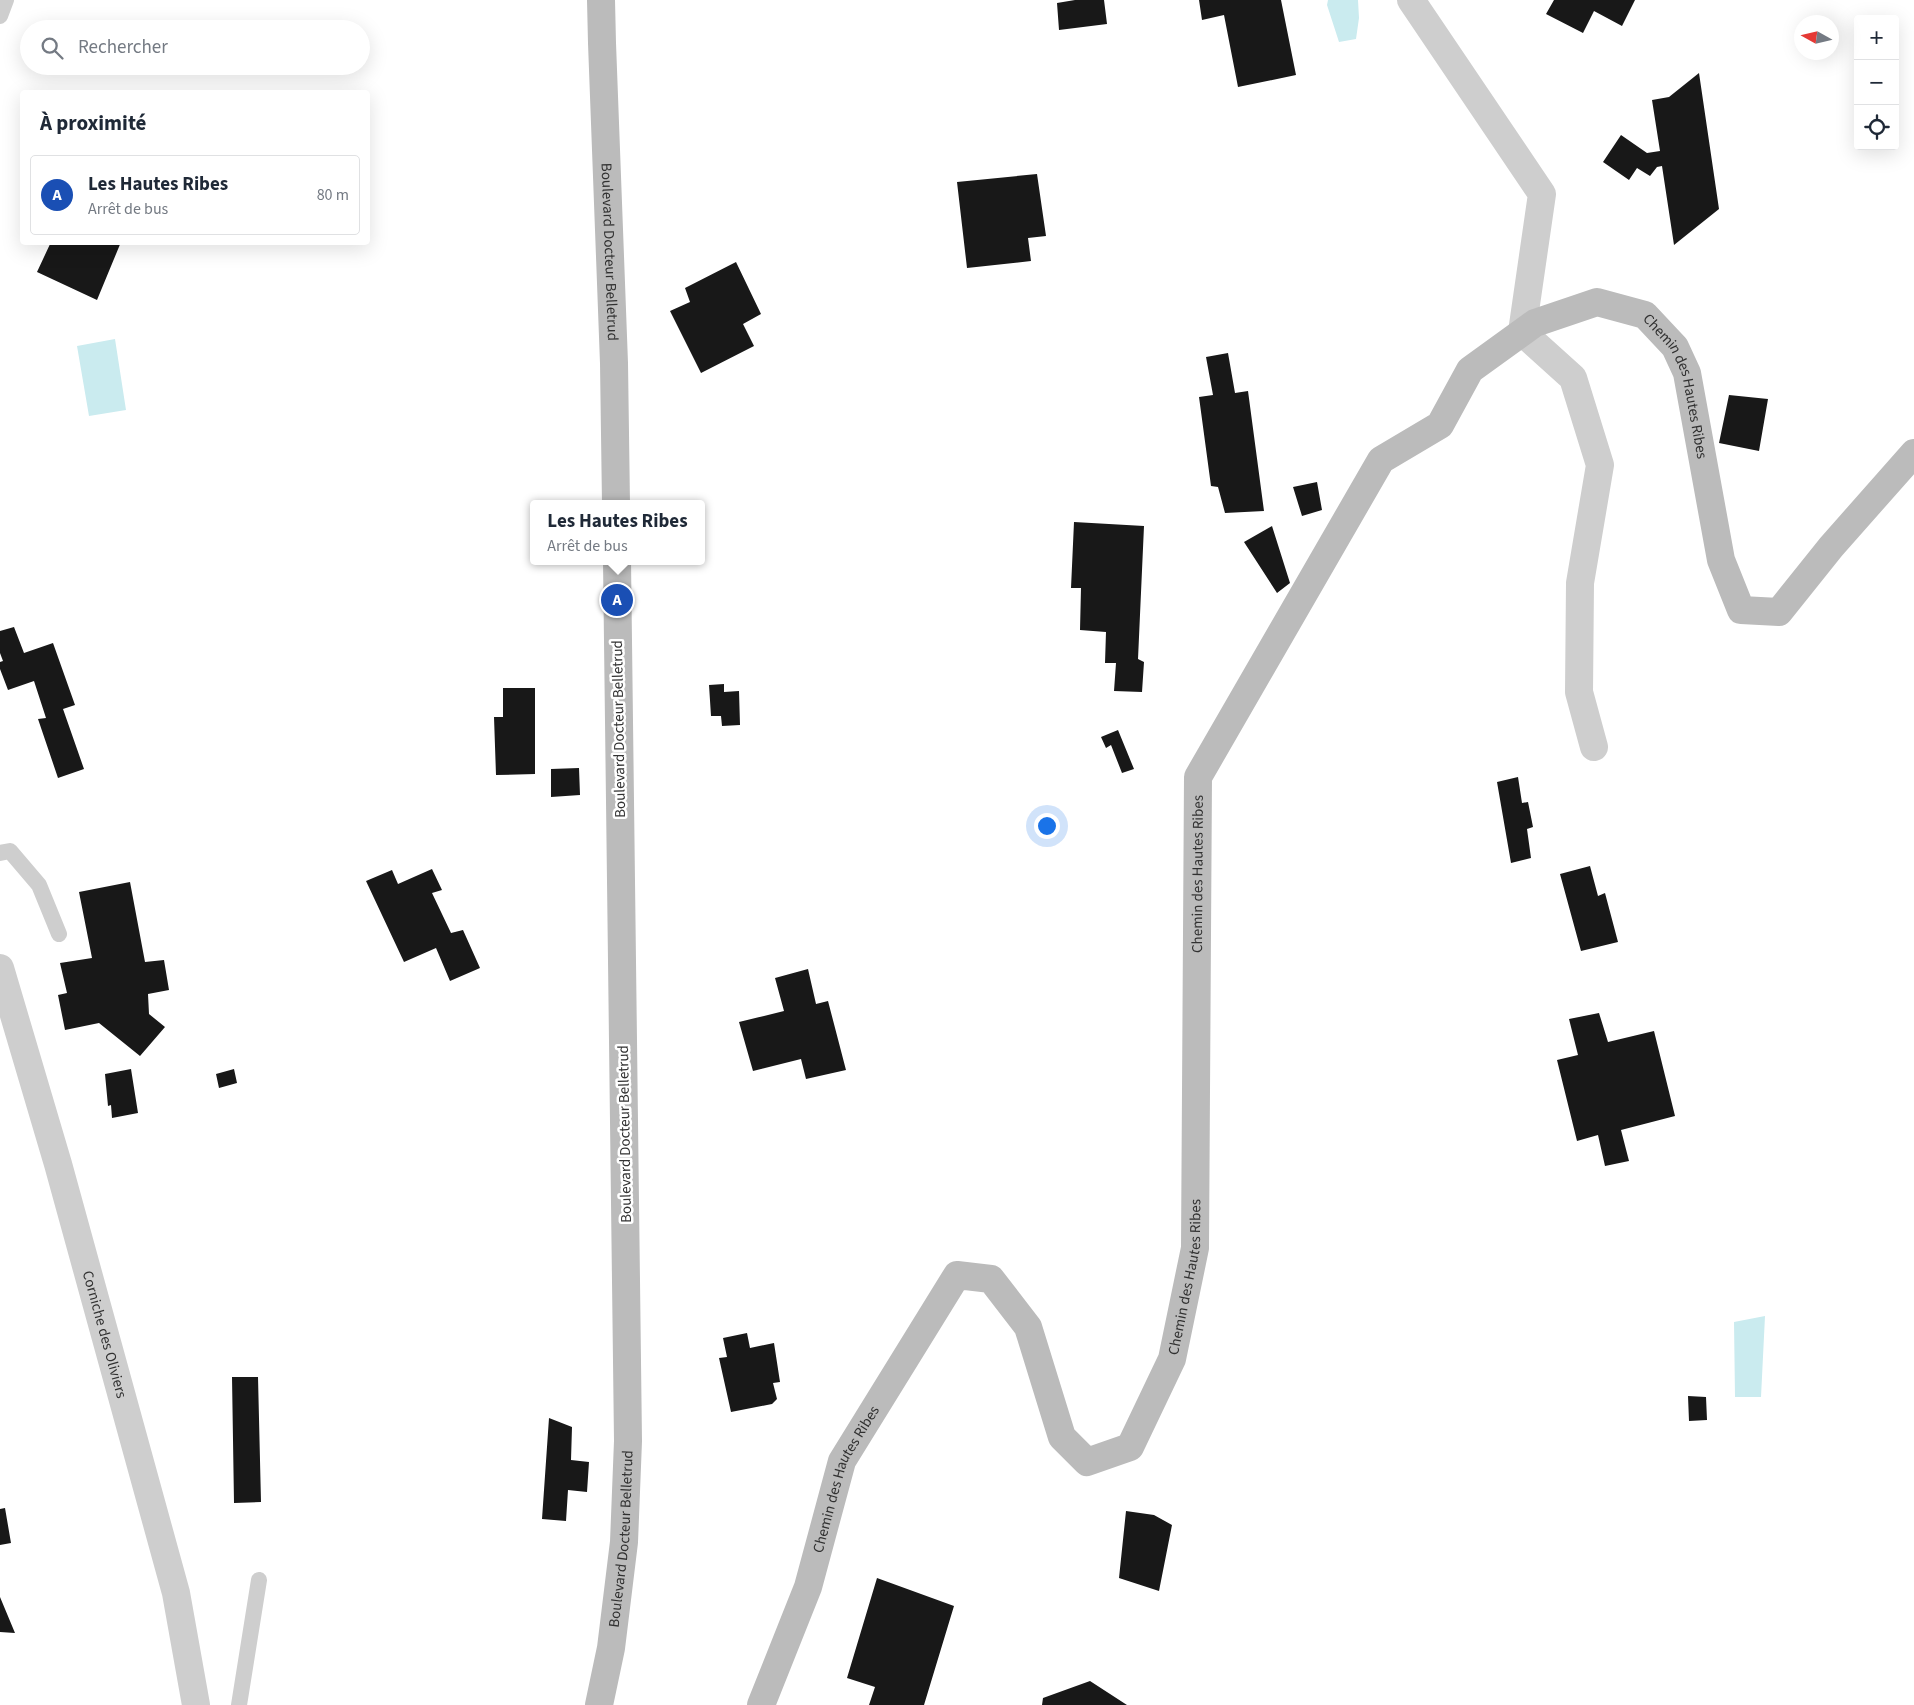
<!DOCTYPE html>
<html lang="fr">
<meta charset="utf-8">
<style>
:root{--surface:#fff;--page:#f6f6f7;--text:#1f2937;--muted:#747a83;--line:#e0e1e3;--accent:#d93025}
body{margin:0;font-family:"Source Sans 3",sans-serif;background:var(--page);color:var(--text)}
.controls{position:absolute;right:15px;top:15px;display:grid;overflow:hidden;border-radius:5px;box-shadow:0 5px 20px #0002}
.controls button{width:45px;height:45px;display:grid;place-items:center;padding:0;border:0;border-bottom:1px solid var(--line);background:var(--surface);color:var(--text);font:25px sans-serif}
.compass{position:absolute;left:1794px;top:15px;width:45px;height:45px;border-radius:50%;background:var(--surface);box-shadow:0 5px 20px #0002;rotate:278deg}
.you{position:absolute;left:1046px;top:825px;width:18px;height:18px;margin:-12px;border:4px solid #fff;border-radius:50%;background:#1a73e8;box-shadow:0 0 0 8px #1a73e833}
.badge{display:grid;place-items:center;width:32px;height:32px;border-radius:50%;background:var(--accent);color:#fff;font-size:16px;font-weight:700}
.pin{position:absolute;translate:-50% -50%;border:2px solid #fff;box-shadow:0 1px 5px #0006}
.popup{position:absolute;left:530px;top:500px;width:175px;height:65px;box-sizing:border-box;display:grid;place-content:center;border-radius:5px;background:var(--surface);filter:drop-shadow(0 1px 4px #0005);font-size:16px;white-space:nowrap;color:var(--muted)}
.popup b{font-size:19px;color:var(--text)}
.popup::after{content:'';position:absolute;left:50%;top:100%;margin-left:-10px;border:10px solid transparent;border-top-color:var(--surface)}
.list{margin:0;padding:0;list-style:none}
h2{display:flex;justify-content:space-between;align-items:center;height:65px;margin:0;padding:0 20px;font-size:21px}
h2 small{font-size:16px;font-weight:400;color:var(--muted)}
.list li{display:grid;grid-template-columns:32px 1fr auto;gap:15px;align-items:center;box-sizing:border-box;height:80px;margin:0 10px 10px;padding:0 10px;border:1px solid var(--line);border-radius:5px}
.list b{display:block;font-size:19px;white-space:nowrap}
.list p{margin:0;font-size:16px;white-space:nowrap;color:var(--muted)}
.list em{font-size:16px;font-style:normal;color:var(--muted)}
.icon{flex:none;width:28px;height:28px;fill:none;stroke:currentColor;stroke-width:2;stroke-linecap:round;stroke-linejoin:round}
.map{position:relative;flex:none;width:1914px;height:1705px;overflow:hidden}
.search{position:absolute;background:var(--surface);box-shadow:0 5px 20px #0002;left:20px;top:20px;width:350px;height:55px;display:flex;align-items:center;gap:12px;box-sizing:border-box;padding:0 18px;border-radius:28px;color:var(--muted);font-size:19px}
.panel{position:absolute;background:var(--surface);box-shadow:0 5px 20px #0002;left:20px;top:90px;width:350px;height:155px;border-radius:5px}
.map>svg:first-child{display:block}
</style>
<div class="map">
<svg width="1914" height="1705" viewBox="0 0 1914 1705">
<rect width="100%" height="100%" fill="#fff"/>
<path fill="#caebef" d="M1328 0H1358L1359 18 1356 39 1339 42 1327 5Z
M115 339 126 410 89 416 77 346Z
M1765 1316 1761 1397H1735L1734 1322Z"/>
<path fill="#181818" d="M1075 0H1104L1107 24 1059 30 1057 3Z
M1199 0H1281L1296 75 1238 87 1224 15 1202 20Z
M1554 0H1635L1622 26 1594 11 1583 33 1546 14Z
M1699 73 1719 209 1674 245 1662 166 1657 167 1650 176 1637 168 1629 180 1603 162 1621 135 1647 153 1660 151 1652 100 1669 97Z
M1037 174 1046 236 1028 238 1031 261 967 268 957 182Z
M51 242H121L97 300 37 272Z
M736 262 761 314 743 324 754 346 701 373 670 311 690 302 685 288Z
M1228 353 1235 393 1248 391 1264 511 1225 513 1218 487 1211 486 1199 397 1213 395 1206 357Z
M1729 395 1768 399 1759 451 1719 443Z
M1317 482 1322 510 1302 516 1293 487Z
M1074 522 1144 526 1138 659 1144 662 1142 692 1114 691 1116 663H1105L1106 632 1080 630 1081 588H1071Z
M1272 526 1290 583 1277 593 1244 542Z
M14 627 24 653 53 643 75 705 63 709 84 769 58 778 38 719 46 718 34 681 8 690 0 669V662L3 661 0 653V631Z
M724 684V692L739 691 740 725 722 726 721 716H711L709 685Z
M503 688H535V774L496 775 494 717H503Z
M1118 730 1134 769 1122 773 1111 745 1106 748 1101 737Z
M579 768 580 795 551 797V769Z
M1518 777 1522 803 1528 802 1533 827 1527 829 1531 858 1511 863 1497 782Z
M1590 866 1598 896 1605 893 1618 942 1581 951 1560 874Z
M432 869 442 890 432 893 451 933 463 930 480 968 450 981 436 948 404 962 366 881 392 870 398 884Z
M130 882 145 962 164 960 169 990 148 994 149 1014 165 1027 140 1056 99 1023 65 1030 58 995 67 993 60 963 92 958 79 892Z
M808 969 816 1004 828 1001 846 1070 806 1079 801 1059 753 1071 739 1022 784 1011 775 978Z
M1599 1013 1608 1042 1654 1031 1675 1116 1621 1130 1629 1161 1605 1166 1598 1135 1577 1141 1557 1060 1578 1055 1569 1019Z
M131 1069 138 1113 112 1118 111 1105 108 1106 105 1074Z
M234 1069 237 1083 219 1088 216 1074Z
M747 1333 750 1348 774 1343 780 1382 773 1383 777 1399 772 1404 731 1412 719 1358 727 1357 723 1338Z
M232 1377H258L261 1502 234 1503Z
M1688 1396 1706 1397 1707 1420 1689 1421Z
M549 1418 572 1427 571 1460 589 1462 587 1492 568 1490 566 1521 542 1519Z
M5 1508 11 1543 0 1545V1509Z
M1126 1511 1154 1515 1172 1525 1159 1591 1119 1578Z
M877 1578 954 1606 924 1705H869L875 1687 847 1678Z
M0 1597 15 1633 0 1632Z
M1090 1681 1127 1705H1042L1043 1698Z"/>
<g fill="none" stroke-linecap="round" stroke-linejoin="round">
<path stroke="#cecece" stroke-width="16" d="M0 16 6 0
M0 853 10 851 39 885 59 934
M239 1705 259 1580"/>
<g stroke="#cecece" stroke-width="28">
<path d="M1411 0 1542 194 1522 332 1573 378 1600 465 1580 583 1579 692 1594 747"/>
<path id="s1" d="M0 968 58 1164 176 1593 196 1705"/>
</g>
<g stroke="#bbb" stroke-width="28">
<path id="s2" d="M601 0 602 43 614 363 616 504"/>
<path id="s3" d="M599 1705 611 1648 624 1542 628 1441 617 561"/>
<path id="s4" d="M761 1705 808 1587 842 1461 957 1275 991 1279 1028 1327 1062 1437 1087 1462 1130 1447 1172 1359 1195 1248 1198 777 1381 460 1440 425 1470 370 1535 323 1597 302 1645 315 1675 347 1687 373 1721 560 1741 610 1779 612 1831 547 1914 453"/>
</g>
</g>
<g text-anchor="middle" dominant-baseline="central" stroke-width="5" stroke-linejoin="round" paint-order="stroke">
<g font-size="15" fill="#313131" stroke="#fff">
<text stroke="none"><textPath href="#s2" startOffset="252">Boulevard Docteur Belletrud</textPath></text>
<text stroke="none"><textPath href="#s4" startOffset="2222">Chemin des Hautes Ribes</textPath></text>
<text transform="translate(619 729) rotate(-91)">Boulevard Docteur Belletrud</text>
<text stroke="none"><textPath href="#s4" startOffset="1352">Chemin des Hautes Ribes</textPath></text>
<text transform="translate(625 1134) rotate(-91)">Boulevard Docteur Belletrud</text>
<text stroke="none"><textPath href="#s4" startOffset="948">Chemin des Hautes Ribes</textPath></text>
<text stroke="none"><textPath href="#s1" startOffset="381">Corniche des Oliviers</textPath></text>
<text stroke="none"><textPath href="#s4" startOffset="242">Chemin des Hautes Ribes</textPath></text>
<text stroke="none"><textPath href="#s3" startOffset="168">Boulevard Docteur Belletrud</textPath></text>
</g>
</g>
</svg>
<div class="controls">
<button>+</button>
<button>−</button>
<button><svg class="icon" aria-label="locate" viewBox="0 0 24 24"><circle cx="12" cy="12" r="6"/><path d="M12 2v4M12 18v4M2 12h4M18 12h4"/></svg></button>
</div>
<svg class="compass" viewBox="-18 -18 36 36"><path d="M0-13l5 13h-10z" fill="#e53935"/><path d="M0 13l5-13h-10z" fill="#747a83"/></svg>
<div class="you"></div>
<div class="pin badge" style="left:617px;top:600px;background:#1a4fb4">A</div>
<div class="popup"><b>Les Hautes Ribes</b>Arrêt de bus</div>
<div class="search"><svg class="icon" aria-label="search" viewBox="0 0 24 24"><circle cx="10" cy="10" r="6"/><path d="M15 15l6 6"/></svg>Rechercher</div>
<section class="panel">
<h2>À proximité<small></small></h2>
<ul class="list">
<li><span class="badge" style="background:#1a4fb4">A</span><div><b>Les Hautes Ribes</b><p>Arrêt de bus</p></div><em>80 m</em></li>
</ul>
</section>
</div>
